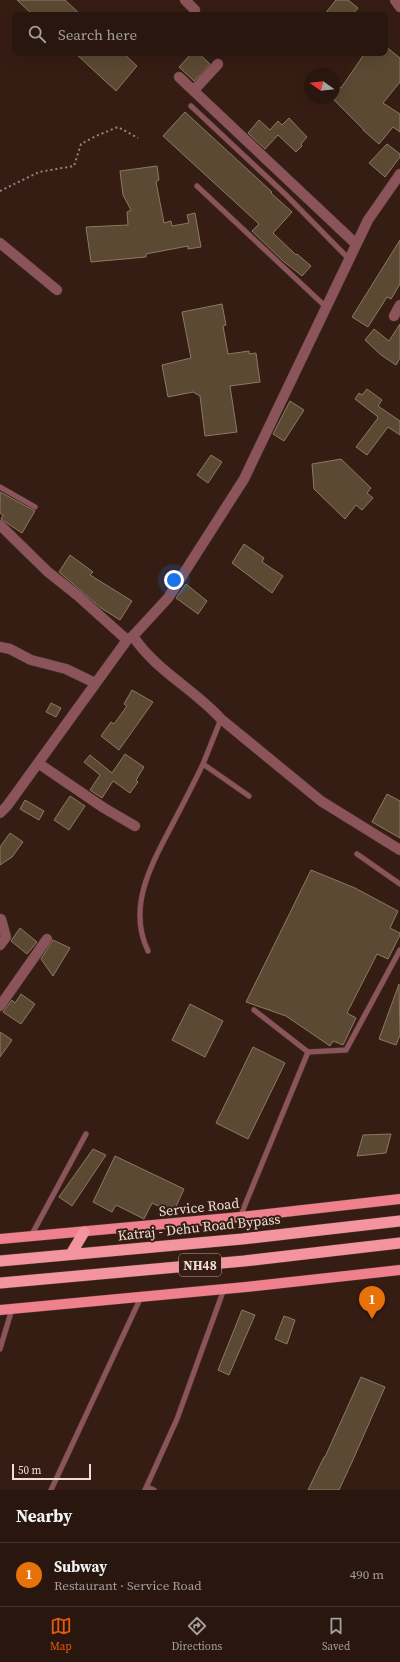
<!DOCTYPE html>
<meta charset="utf-8">
<style>
:root{--surface:#28160f;--page:#301f18;--text:#f1f3f6;--muted:#a59f9e;--line:#44352f;--accent:#ea580c}
body{margin:0;font-family:"Source Serif 4",serif;background:var(--page);color:var(--text)}
.compass{position:absolute;left:304px;top:68px;width:36px;height:36px;border-radius:50%;background:var(--surface);box-shadow:0 4px 16px #0002;rotate:285deg}
.scale{position:absolute;left:12px;bottom:10px;width:79px;box-sizing:border-box;padding-left:4px;border:2px solid #efddd6;border-top:0;font-size:11px;line-height:14px;white-space:nowrap;color:#efddd6;-webkit-text-stroke:3px #361d14;paint-order:stroke}
.you{position:absolute;left:174px;top:580px;width:14px;height:14px;margin:-10px;border:3px solid #fff;border-radius:50%;background:#1a73e8;box-shadow:0 0 0 6px #1a73e833}
.badge{display:grid;place-items:center;width:26px;height:26px;border-radius:50%;background:var(--accent);color:#fff;font-size:13px;font-weight:700}
.pin{position:absolute;translate:-50% -33px;filter:drop-shadow(0 1px 2px #0008)}
.pin::after{content:'';position:absolute;top:21px;width:14px;height:12px;background:inherit;clip-path:polygon(0 0,100% 0,50% 100%)}
.list{margin:0;padding:0;list-style:none}
h2{display:flex;justify-content:space-between;align-items:center;height:52px;margin:0;padding:0 16px;font-size:17px}
h2 small{font-size:13px;font-weight:400;color:var(--muted)}
.list li{display:grid;grid-template-columns:26px 1fr auto;gap:12px;align-items:center;box-sizing:border-box;height:64px;padding:0 16px;border-top:1px solid var(--line)}
.list b{display:block;font-size:15px;white-space:nowrap}
.list p{margin:0;font-size:13px;white-space:nowrap;color:var(--muted)}
.list em{font-size:13px;font-style:normal;color:var(--muted)}
.icon{flex:none;width:22px;height:22px;fill:none;stroke:currentColor;stroke-width:2;stroke-linecap:round;stroke-linejoin:round}
.map{position:relative;flex:none;width:400px;height:1490px;overflow:hidden}
.search{position:absolute;background:var(--surface);box-shadow:0 4px 16px #0002;left:12px;right:12px;top:12px;height:44px;display:flex;align-items:center;gap:10px;box-sizing:border-box;padding:0 14px;border-radius:8px;color:var(--muted);font-size:15px}
.sheet{height:116px;background:var(--surface)}
nav{display:flex;justify-content:space-around;align-items:center;box-sizing:border-box;height:56px;border-top:1px solid var(--line);background:var(--surface);font-size:11px;color:var(--muted)}
nav a{display:grid;justify-items:center;gap:2px}
nav .on{color:var(--accent)}
.map>svg:first-child{display:block}
</style>
<div class="map">
<svg width="400" height="1490" viewBox="0 0 400 1490">
<rect width="100%" height="100%" fill="#361d14"/>
<path fill="#5c4933" stroke="#8d7961" d="M17 0H65L81 15H33Z
M336 0H348L358 8 352 15H324Z
M385 46 400 58V82L383 103 400 114V132L393 127 379 144 363 130V129L334 100V81L341 88 365 53H385Z
M75 53H123L137 66 116 91Z
M192 53H198L210 64 194 81 179 67Z
M185 112 272 192 271 193 292 212 273 233 296 255 297 254 311 266 302 276 282 260 252 231 259 224 163 136Z
M289 118 307 137 301 144 302 146 296 152 278 135 265 149 248 133 259 120 270 130 278 121 282 125Z
M387 144 400 154V157L385 177 369 163Z
M157 166 159 180 156 182 164 223 171 221 172 226 189 223 187 215 195 213 201 247 188 249V246L146 254V257L91 262 86 227 128 225 127 212 131 210 123 195 120 171Z
M400 240V284L391 299 387 297 368 327 352 317Z
M222 304 226 325 223 326 228 354 249 351V354L256 353 260 382 230 386 237 432 205 436 200 396 193 392 168 397 162 365 191 358 182 312Z
M400 324V358L396 365 381 355 365 340 374 329 389 341Z
M367 389 382 400 378 406 400 421V435L388 427 367 455 356 447 378 418 377 416 355 399 359 393 362 395Z
M290 401 304 410 284 441 273 434Z
M211 455 222 462 208 483 197 475Z
M341 459 371 488 367 493 373 498 362 510 356 505 345 519 314 489 312 464Z
M0 492 35 511 22 533 1 519 3 515 0 513Z
M244 544 264 558 262 562 283 576 272 593 232 563Z
M70 555 93 572 90 575 132 601 120 620 101 608 59 572Z
M186 584 207 601 198 614 176 598Z
M132 690 153 702 119 750 101 736 111 722 114 724 127 706 124 704Z
M51 703 61 708 56 717 46 712Z
M125 754 144 767 136 780 138 782 130 793 113 781 102 798 90 790 100 775 84 762 90 755 112 773Z
M387 794 400 801V838L372 822Z
M70 796 85 806 69 830 54 820Z
M25 800 44 811 39 820 20 809Z
M10 833 23 842 12 857 0 865V847Z
M311 870 355 888 398 911 390 928 400 933V935L388 959 377 954 347 1013 356 1018 343 1045 333 1041 330 1046 286 1016 246 1002Z
M20 928 37 942 27 954 11 941Z
M53 940 70 948 53 976 41 959Z
M399 984 400 1035 396 1045 379 1039Z
M21 994 35 1004 21 1024 3 1012 12 1000 15 1003Z
M190 1004 223 1021 205 1057 172 1040Z
M0 1032 12 1040 0 1057Z
M253 1047 285 1063 248 1139 216 1123Z
M391 1134 386 1153 357 1156 363 1135Z
M93 1149 106 1155 72 1206 59 1197Z
M115 1156 184 1189 173 1213 152 1203 144 1219 116 1205 112 1212 93 1202Z
M242 1310 255 1315 229 1375 218 1370Z
M284 1316 295 1320 287 1344 275 1339Z
M361 1377 385 1387 352 1462 339 1490H308L324 1457H325Z"/>
<g fill="none" stroke-linecap="round" stroke-linejoin="round">
<g stroke="#50382f" stroke-width="6">
<path id="service" d="M191 106 286 195 349 259
M197 186 326 307
M0 487 35 507
M221 719 203 764 249 796
M357 854 400 884
M148 951C127 908 151 865 171 827 182 806 193 785 203 764
M308 1052 346 1050 400 950
M240 1217 308 1052 254 1010
M31 1236 86 1134
M0 1349 12 1309
M147 1487 154 1490
M51 1490 141 1297
M145 1490 177 1419 224 1289"/>
</g>
<g stroke="#50382f" stroke-width="11">
<path id="minor" d="M185 0 195 10
M179 77 356 244
M194 90 218 64
M0 243 57 290
M394 316 400 305
M0 525 48 572 77 595 127 640
M133 636C155 670 194 689 221 719L321 801 400 850
M0 647 10 649 31 660 66 669 95 683
M38 763 104 808 135 826
M0 813 7 806 127 640 133 636 168 598 244 479 368 220 400 174
M0 945 6 937 1 919
M0 1006 47 939"/>
</g>
<g stroke="#50382f" stroke-width="11">
<path id="tertiary" d="M395 0 400 7"/>
</g>
<g stroke="#50382f" stroke-width="11">
<path id="primary" d="M0 1239 240 1217 400 1199
M0 1310 246 1287 400 1270"/>
</g>
<g stroke="#50382f" stroke-width="12">
<path id="trunk" d="M71 1254 84 1232
M0 1261 242 1239 400 1221
M0 1283 244 1261 400 1243"/>
</g>
<path stroke="#9a847c" stroke-width="2" stroke-dasharray="2 3" stroke-linecap="butt" d="M0 191 39 172 74 166 81 144 96 136 118 127 138 138"/>
<use href="#service" stroke="#8a545a" stroke-width="5"/>
<use href="#minor" stroke="#8a545a" stroke-width="10"/>
<use href="#tertiary" stroke="#8a545a" stroke-width="10"/>
<use href="#primary" stroke="#ef808e" stroke-width="10"/>
<use href="#trunk" stroke="#f4949e" stroke-width="11"/>
</g>
<g text-anchor="middle" dominant-baseline="central" stroke-width="4" stroke-linejoin="round" paint-order="stroke">
<rect fill="#361d14" stroke="#b8a39c" stroke-width="1" x="179" y="1254" width="42" height="22" rx="3"/>
<g font-size="13" font-weight="bold" fill="#efddd6">
<text x="200" y="1265">NH48</text>
</g>
<g font-size="14" fill="#efddd6" stroke="#361d14">
<text transform="translate(199 1207) rotate(-6)">Service Road</text>
<text transform="translate(199 1227) rotate(-6)">Katraj - Dehu Road Bypass</text>
</g>
</g>
</svg>
<svg class="compass" viewBox="-18 -18 36 36"><path d="M0-13l5 13h-10z" fill="#e53935"/><path d="M0 13l5-13h-10z" fill="#a59f9e"/></svg>
<div class="scale">50 m</div>
<div class="you"></div>
<div class="pin badge" style="left:372px;top:1319px;background:#e8710a">1</div>
<div class="search"><svg class="icon" aria-label="search" viewBox="0 0 24 24"><circle cx="10" cy="10" r="6"/><path d="M15 15l6 6"/></svg>Search here</div>
</div>
<section class="sheet">
<h2>Nearby<small></small></h2>
<ul class="list">
<li><span class="badge" style="background:#e8710a">1</span><div><b>Subway</b><p>Restaurant · Service Road</p></div><em>490 m</em></li>
</ul>
</section>
<nav>
<a class="on"><svg class="icon" aria-label="map" viewBox="0 0 24 24"><path d="M3 6l6-2 6 2 6-2v14l-6 2-6-2-6 2zM9 4v14M15 6v14"/></svg>Map</a>
<a><svg class="icon" aria-label="directions" viewBox="0 0 24 24"><path d="M12 3l9 9-9 9-9-9zM9 14v-3h6M13 9l2 2-2 2"/></svg>Directions</a>
<a><svg class="icon" aria-label="saved" viewBox="0 0 24 24"><path d="M7 4h10v16l-5-4-5 4z"/></svg>Saved</a>
</nav>
